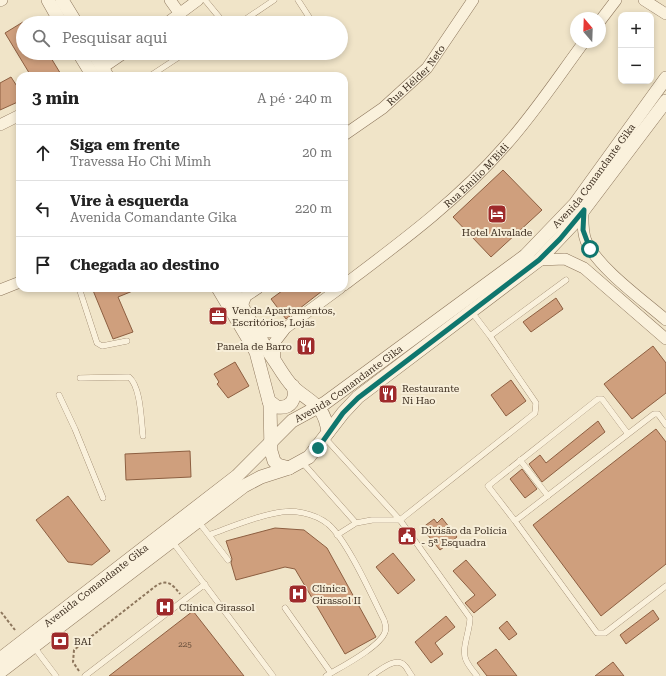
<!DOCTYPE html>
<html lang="pt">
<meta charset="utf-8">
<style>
:root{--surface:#fff;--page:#f6f6f6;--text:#222;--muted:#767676;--line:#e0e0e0}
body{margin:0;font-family:"Roboto Serif",serif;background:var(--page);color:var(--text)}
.controls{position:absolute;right:12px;top:12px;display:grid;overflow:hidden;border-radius:8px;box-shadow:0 2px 6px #0003}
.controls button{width:36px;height:36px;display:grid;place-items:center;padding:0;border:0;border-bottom:1px solid var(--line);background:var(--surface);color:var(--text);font:20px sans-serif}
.compass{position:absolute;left:570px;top:12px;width:36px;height:36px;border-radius:50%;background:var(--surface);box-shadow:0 2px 6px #0003;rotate:341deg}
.stop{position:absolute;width:12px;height:12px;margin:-9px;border:3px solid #0f766e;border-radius:50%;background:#fff}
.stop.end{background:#0f766e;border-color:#fff;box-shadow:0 1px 4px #0008}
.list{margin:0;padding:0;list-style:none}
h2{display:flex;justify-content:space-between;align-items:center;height:52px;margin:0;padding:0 16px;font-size:17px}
h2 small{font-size:13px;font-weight:400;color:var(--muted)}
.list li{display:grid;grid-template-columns:26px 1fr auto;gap:12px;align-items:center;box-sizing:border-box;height:56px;padding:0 16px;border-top:1px solid var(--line)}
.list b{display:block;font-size:15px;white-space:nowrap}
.list p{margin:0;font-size:13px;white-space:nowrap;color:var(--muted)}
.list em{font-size:13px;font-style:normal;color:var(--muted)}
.icon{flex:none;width:22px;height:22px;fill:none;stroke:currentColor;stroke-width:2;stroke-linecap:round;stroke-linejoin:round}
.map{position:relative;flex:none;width:666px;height:676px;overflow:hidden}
.search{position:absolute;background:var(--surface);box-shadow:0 2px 6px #0003;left:16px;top:16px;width:332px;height:44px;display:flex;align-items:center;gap:10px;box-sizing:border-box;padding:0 14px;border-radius:22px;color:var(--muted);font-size:15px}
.panel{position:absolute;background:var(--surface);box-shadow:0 2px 6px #0003;left:16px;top:72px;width:332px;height:220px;border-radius:12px}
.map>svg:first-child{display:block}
</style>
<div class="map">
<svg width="666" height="676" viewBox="0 0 666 676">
<rect width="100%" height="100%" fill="#f0e4c8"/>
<path fill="#cf9f7d" stroke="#8d5f41" d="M23 22V53H48L62 76H31L5 33Z
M11 77 20 91V101L0 110V83Z
M503 170 542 210 491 257 453 217Z
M92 288H140L118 297 133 332 113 339Z
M286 288H326L286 319 271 299Z
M556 298 563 309 531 332 523 322Z
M653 346 666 363V393L632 419 604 384Z
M235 362 249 386 228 398 217 384 219 382 214 374Z
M511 380 526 401 506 416 491 395Z
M598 421 605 432 542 482 529 464 540 455 546 463Z
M656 429 666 442V564L601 616 533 525Z
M190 451 191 477 126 480 125 454Z
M522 469 537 489 525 498 510 479Z
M68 496 110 551 92 565 68 562 36 520Z
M442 518 457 537 440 550 422 528 434 519 437 523Z
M275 528 304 530 327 548 376 637 345 654 295 569 285 567 236 580 231 563 232 559 226 541Z
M393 553 415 580 398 594 376 567Z
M466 560 496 595 474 613 465 603 475 595 453 571Z
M653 610 659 619 626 644 620 635Z
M193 611 244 676H109Z
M446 616 455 627 435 643 443 654 431 663 415 642Z
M507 621 517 634 509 640 499 628Z
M496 649 517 676H487L477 663Z
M613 662 624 676H595Z"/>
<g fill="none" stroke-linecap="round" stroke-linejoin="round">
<g stroke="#8d765c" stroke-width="6">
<path id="service" d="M205 0 224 23
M298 0 309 17 299 23
M180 14 185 23
M240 23 274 0
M150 76 185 53
M79 288 97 343 102 346 127 341
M471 311 490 336
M80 378 129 377C141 387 141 420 143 436
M59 395 75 429 103 498
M666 425 658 414H654L515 521 597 633H605L666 586
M325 438 400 520 470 618C470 631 461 649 466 660 468 665 473 671 477 676
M520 460 548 496
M302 462 356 523
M198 521 228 560
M515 521 488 486 598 399H602L628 434
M209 535C231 527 253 517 276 513 293 509 314 513 328 524 347 540 372 596 384 620 385 624 387 627 385 632 380 647 341 667 326 676
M337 535 356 523 372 520H400L535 413 536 403 490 336 566 280
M172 541 273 676
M285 608 331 673
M34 647 56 676
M85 676 205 584
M371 676C379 671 396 656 404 665 407 667 409 673 412 676"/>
</g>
<g stroke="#8d765c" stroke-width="12">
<g id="minor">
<path d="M170 0 180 14"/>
<path d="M644 0 666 14"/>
<path d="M0 1 2 0"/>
<path d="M600 21 616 0"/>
<path d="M167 23 198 0"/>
<path d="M102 68 124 53"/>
<path d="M0 125 20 115"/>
<path id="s1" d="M344 135 383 108 427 68 473 0"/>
<path d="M583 210C583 220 582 231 586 241 598 268 643 300 666 320"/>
<path d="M539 260 565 259 584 268 666 339"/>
<path id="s2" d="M344 285C401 242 458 200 505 146 534 114 558 77 584 42"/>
<path d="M0 290 20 282"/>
<path d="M242 306 246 296 258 288"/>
<path d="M252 323 264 332H280L340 288"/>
<path d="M275 361 274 343 284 330"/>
</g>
</g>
<g stroke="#8d765c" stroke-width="14">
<g id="tertiary">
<path d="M48 0 61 23"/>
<path d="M62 0 76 23"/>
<path d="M79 53 93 76"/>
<path d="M94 53 107 76"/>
<path d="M218 288 256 352 270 405 271 451 274 461 278 465 289 468"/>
<path d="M232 288C246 313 259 339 276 363 281 371 287 381 294 388 313 404 324 405 328 432"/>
<path d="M269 401 277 407C291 409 297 399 293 386"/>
<path id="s3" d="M0 659 237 476 292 421 325 403 525 256 575 204 666 78"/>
<path d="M0 672 244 486 261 477 289 468 309 457 343 413 358 397 539 260 573 224 666 101"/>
</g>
</g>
<path stroke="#8d765c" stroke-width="2" stroke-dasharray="3 2" stroke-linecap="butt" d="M1 612 15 630
M79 671 73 662 74 650 157 585C168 579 173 585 180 594"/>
<use href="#service" stroke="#faf1dc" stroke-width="5.5"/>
<use href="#minor" stroke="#faf1dc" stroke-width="11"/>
<use href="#tertiary" stroke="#faf1dc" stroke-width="13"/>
</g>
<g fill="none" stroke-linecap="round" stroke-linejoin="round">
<path stroke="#0f766e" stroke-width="5" d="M318 448 343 413 358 398 539 260 560 239 584 210 583 230 590 249"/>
</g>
<defs>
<g id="hotel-square" transform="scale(1)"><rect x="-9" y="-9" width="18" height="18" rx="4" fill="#9e2a2b" stroke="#f7eed8"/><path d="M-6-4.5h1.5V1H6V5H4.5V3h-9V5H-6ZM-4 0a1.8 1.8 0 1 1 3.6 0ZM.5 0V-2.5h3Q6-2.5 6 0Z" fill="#fff"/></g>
<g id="office-square" transform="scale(1)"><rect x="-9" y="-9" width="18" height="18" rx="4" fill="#9e2a2b" stroke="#f7eed8"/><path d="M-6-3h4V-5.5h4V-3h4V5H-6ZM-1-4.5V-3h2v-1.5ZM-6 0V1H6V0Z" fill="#fff"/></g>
<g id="restaurant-square" transform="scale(1)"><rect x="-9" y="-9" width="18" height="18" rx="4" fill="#9e2a2b" stroke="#f7eed8"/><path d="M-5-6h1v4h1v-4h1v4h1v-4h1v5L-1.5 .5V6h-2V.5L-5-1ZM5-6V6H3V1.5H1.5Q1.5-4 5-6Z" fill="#fff"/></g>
<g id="civic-square" transform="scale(1)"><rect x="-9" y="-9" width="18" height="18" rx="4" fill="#9e2a2b" stroke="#f7eed8"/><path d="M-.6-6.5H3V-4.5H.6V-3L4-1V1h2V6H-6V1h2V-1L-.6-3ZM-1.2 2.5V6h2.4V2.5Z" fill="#fff"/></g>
<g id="hospital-square" transform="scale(1)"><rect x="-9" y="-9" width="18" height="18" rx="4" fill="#9e2a2b" stroke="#f7eed8"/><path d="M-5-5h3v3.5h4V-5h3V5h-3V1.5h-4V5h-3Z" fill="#fff"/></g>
<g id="bank-square" transform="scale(1)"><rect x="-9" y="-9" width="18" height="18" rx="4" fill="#9e2a2b" stroke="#f7eed8"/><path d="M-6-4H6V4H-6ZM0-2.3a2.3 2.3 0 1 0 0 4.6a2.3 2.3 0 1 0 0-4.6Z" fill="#fff"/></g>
</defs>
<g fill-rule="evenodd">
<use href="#hotel-square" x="497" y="214"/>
<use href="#office-square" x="218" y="316"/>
<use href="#restaurant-square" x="306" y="346"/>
<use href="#restaurant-square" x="388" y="394"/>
<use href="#civic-square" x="407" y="536"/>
<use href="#hospital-square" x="298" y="594"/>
<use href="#hospital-square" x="165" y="607"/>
<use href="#bank-square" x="60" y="641"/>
</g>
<g text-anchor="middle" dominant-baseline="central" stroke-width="4" stroke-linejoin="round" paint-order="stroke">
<g font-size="8" fill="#624a37">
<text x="185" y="644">225</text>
</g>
<g font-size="10" fill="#3d2e20" stroke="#f7eed8">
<text stroke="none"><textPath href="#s1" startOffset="94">Rua Hélder Neto</textPath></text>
<text stroke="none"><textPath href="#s2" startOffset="172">Rua Emilio M'Bidi</textPath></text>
<text stroke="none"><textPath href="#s3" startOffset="769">Avenida Comandante Gika</textPath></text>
<text stroke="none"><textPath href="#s3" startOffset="445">Avenida Comandante Gika</textPath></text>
<text stroke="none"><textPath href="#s3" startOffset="121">Avenida Comandante Gika</textPath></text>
</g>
<g font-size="10" fill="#3d2e20" stroke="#f7eed8" text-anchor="start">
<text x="497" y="232" text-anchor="middle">Hotel Alvalade</text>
<text x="232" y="310">Venda Apartamentos,<tspan x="232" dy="12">Escritórios, Lojas</tspan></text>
<text x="292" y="346" text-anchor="end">Panela de Barro</text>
<text x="402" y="388">Restaurante<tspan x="402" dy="12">Ni Hao</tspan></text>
<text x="421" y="530">Divisão da Polícia<tspan x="421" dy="12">- 5ª Esquadra</tspan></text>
<text x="312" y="588">Clínica<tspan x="312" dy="12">Girassol II</tspan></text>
<text x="179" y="607">Clínica Girassol</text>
<text x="74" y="641">BAI</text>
</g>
</g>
</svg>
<div class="controls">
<button>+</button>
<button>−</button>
</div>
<svg class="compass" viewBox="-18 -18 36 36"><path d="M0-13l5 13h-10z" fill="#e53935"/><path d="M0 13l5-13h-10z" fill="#767676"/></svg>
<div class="stop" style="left:590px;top:249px"></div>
<div class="stop end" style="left:318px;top:448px"></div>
<div class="search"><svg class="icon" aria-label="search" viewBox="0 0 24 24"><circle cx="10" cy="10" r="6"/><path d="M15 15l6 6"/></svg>Pesquisar aqui</div>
<section class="panel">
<h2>3 min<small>A pé · 240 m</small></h2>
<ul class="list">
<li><svg class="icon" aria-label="ahead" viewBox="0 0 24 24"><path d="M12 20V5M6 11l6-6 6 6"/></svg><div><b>Siga em frente</b><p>Travessa Ho Chi Mimh</p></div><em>20 m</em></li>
<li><svg class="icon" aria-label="left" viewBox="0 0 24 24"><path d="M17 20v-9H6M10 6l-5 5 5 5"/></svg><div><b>Vire à esquerda</b><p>Avenida Comandante Gika</p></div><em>220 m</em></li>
<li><svg class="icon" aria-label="arrive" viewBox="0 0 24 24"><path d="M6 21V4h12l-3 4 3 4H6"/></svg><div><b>Chegada ao destino</b></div></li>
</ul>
</section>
</div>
